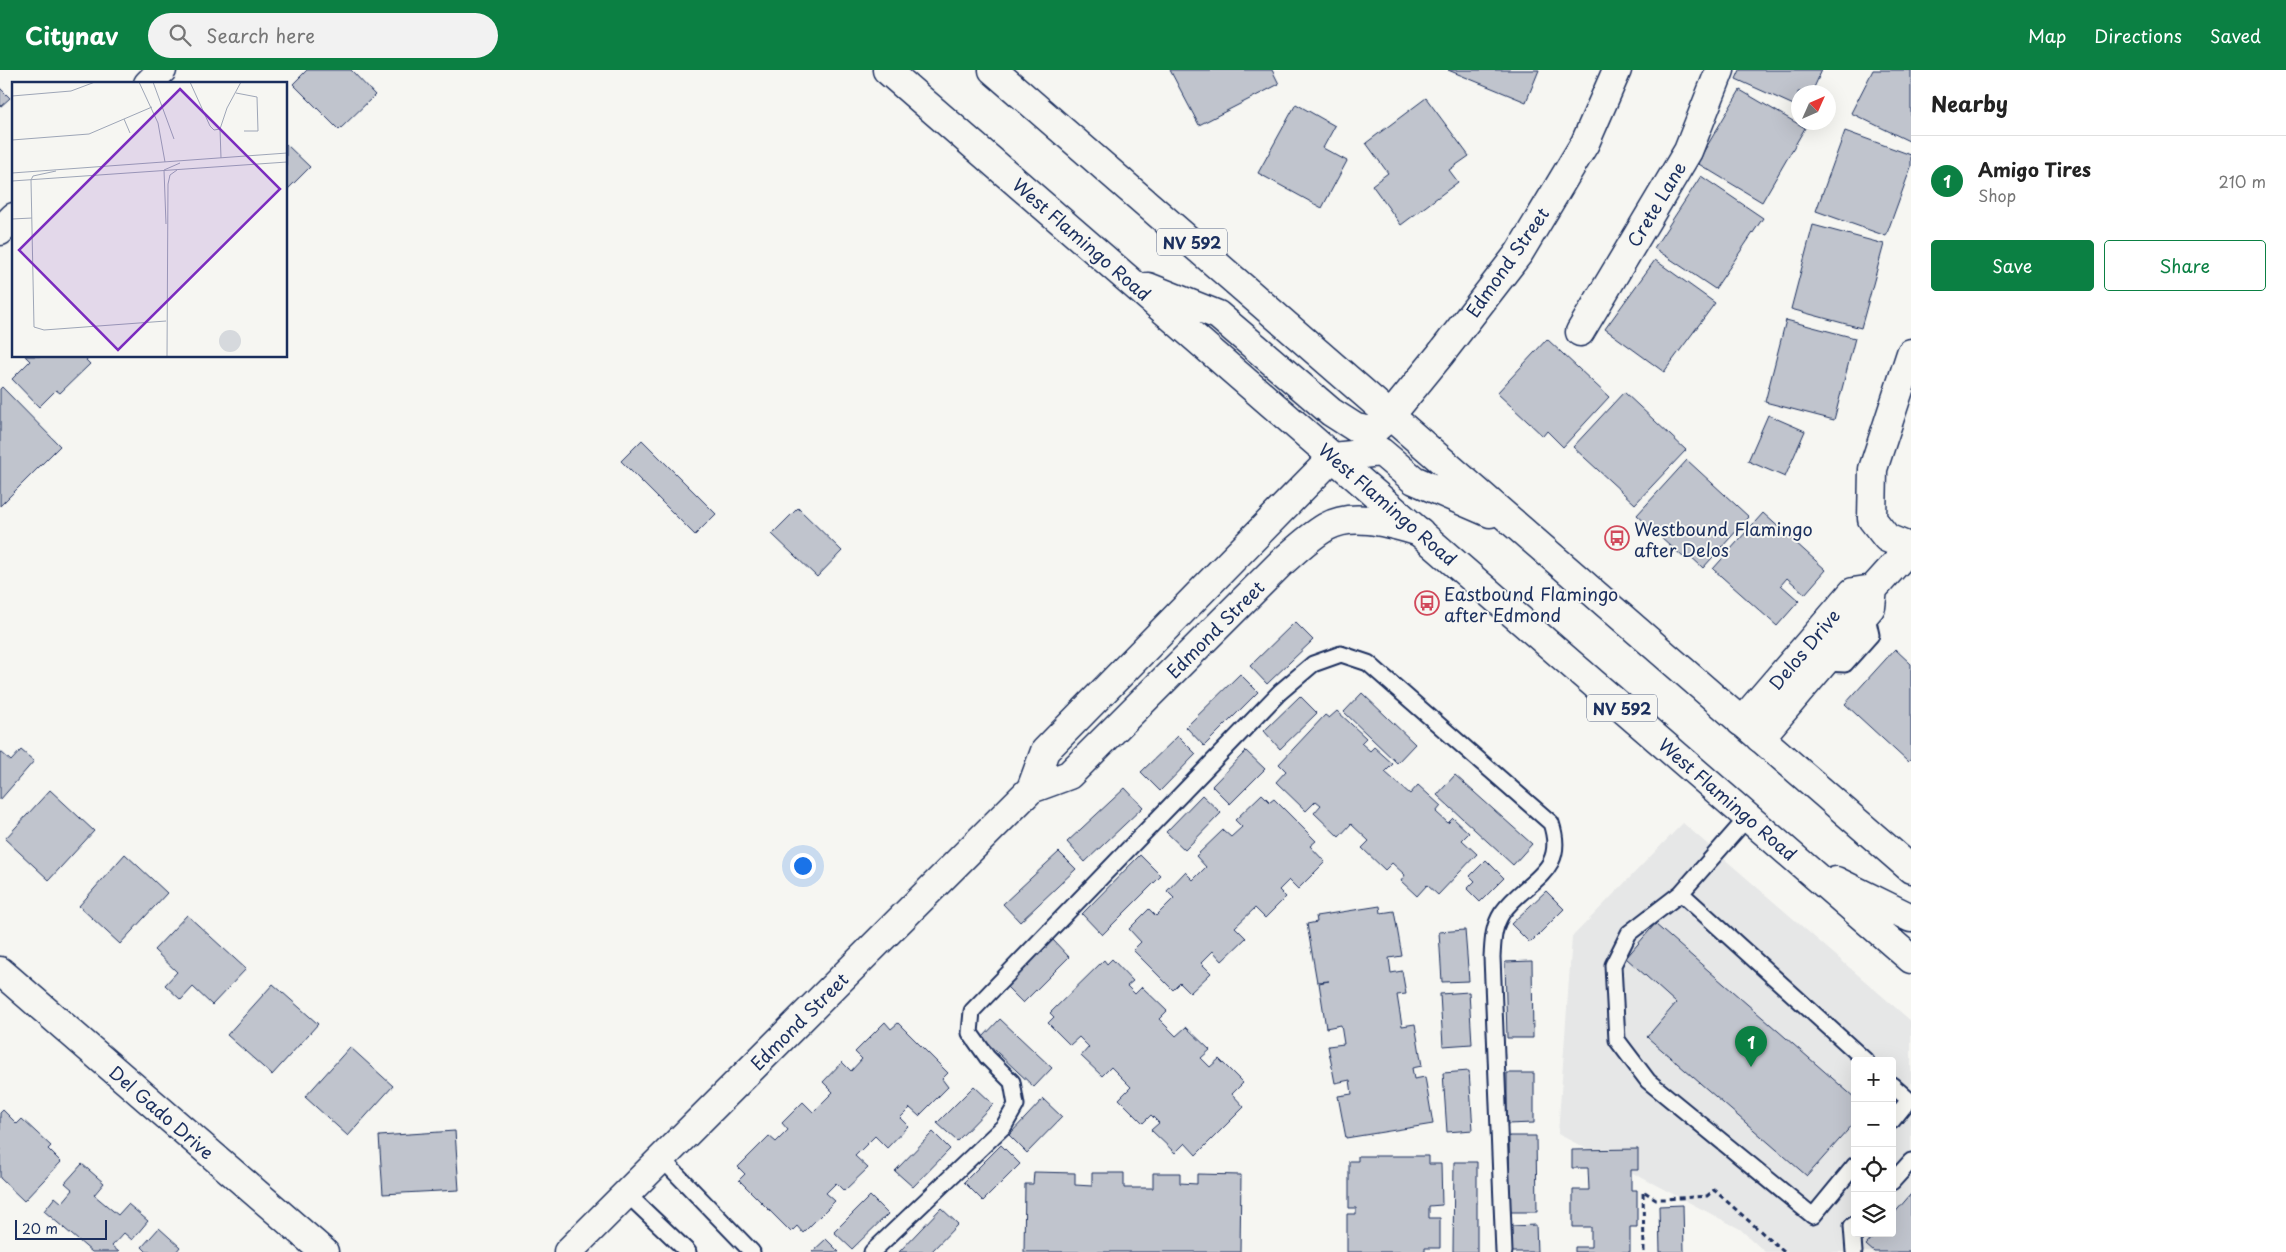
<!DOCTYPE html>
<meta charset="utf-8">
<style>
:root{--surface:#fff;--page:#f2f2f2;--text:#222;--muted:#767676;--line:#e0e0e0;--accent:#0b8043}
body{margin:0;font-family:"Playpen Sans",sans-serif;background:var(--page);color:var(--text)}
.controls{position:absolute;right:15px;bottom:15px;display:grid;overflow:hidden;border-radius:5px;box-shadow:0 5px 20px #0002}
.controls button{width:45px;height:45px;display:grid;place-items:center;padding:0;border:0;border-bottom:1px solid var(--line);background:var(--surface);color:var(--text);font:25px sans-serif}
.compass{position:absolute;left:1791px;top:15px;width:45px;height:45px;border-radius:50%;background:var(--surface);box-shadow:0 5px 20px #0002;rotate:45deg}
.scale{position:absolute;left:15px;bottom:12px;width:92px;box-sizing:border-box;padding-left:5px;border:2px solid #1b2f5e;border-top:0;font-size:14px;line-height:18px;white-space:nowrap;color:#1b2f5e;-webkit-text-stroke:4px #f6f6f2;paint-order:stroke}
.you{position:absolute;left:802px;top:795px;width:18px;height:18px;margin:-12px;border:4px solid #fff;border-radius:50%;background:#1a73e8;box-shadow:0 0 0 8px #1a73e833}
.badge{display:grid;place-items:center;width:32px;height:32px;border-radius:50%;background:var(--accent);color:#fff;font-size:16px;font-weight:700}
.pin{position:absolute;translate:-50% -41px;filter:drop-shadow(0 1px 2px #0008)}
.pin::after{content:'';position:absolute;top:26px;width:18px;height:15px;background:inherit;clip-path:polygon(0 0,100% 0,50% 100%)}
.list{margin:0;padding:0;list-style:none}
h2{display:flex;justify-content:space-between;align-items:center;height:65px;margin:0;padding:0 20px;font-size:21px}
h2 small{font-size:16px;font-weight:400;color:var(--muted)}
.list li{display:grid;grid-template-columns:32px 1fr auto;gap:15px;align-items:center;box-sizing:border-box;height:90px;padding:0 20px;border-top:1px solid var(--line)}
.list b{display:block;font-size:19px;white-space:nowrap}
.list p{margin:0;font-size:16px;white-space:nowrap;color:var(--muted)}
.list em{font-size:16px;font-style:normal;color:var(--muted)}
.actions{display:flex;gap:10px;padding:15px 20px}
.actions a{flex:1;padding:11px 0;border:1px solid var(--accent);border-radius:5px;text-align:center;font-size:18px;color:var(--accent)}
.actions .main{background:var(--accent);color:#fff}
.icon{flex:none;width:28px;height:28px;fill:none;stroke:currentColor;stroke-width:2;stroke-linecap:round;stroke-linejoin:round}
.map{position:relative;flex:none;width:1911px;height:1182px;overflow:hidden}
header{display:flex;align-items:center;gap:30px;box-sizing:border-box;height:70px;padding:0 25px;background:var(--accent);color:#fff}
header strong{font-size:24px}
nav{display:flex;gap:28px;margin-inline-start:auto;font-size:18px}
.search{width:350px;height:45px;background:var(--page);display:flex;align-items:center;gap:12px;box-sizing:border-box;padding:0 18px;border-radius:28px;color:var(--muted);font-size:19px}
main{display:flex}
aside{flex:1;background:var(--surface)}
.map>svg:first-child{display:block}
</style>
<header>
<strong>Citynav</strong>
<div class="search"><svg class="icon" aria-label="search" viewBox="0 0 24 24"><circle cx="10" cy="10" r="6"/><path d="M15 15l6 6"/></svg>Search here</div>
<nav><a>Map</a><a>Directions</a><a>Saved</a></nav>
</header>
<main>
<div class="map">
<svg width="1911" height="1182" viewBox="0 0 1911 1182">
<rect width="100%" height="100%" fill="#f6f6f2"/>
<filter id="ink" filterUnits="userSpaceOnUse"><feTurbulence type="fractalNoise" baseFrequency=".02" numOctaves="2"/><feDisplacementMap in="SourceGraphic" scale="10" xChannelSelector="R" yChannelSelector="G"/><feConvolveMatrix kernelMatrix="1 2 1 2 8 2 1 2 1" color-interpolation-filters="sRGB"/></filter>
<g filter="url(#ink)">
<path fill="#e6e7e7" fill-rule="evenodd" d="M1683 753 1911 951V1182H1765L1740 1159 1558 1064 1572 867ZM1855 991H1892V1163H1855Z"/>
<path fill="#c0c4cd" stroke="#1b2f5e" d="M307 0H351L375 25 339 60 293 14Z
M1170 0H1272L1279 14 1199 55Z
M1448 0H1539L1526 32Z
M1740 0H1822L1812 22H1798V37L1736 9Z
M1873 0H1911V72L1851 43Z
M0 18 10 28 0 37Z
M1740 20 1805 58 1762 132 1697 93Z
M1426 28 1469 86 1449 100 1458 112 1401 155 1372 115 1388 103 1366 73Z
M1296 34 1335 56 1323 78 1347 91 1322 138 1258 103Z
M1845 61 1911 85V97L1886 166 1816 141Z
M286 74 310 97 286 121Z
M1701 106 1763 148 1715 219 1654 178Z
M1813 155 1884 174 1861 258 1791 239Z
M1655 190 1715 233 1664 302 1605 259Z
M1786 250 1855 268 1834 350 1765 332Z
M1547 269 1609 327 1563 377 1547 361 1543 366 1497 323Z
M25 286H90L86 290 90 294 60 323 56 320 39 337 12 309 30 291Z
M2 317 60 376 0 436V319Z
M1624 322 1686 380 1635 434 1573 377Z
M1768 345 1805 361 1785 407 1748 391Z
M642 370 716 444 695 465 621 391Z
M1687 390 1749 447 1703 498 1687 483 1683 487 1637 445Z
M798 438 842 481 817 507 772 464Z
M1763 443 1826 500 1805 524 1787 508 1781 515 1799 531 1777 556 1713 499Z
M1295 552 1313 570 1267 614 1250 596Z
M1895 579 1911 594V689L1908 692 1845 634Z
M1240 604 1258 622 1204 676 1186 657Z
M1362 623 1415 674 1397 693 1344 642Z
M1300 626 1317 643 1280 679 1264 661Z
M1337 641 1366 668 1361 673 1370 681 1374 677 1393 694 1385 702 1410 724 1418 715 1441 736 1436 742 1448 753 1453 748 1469 763 1462 770 1477 784 1438 825 1427 815 1417 826 1401 811 1405 805 1392 793 1385 800 1362 778 1369 771 1351 754 1339 767 1314 743 1321 735 1316 731 1306 741 1276 712 1286 701 1279 694 1325 645 1329 648Z
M1178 666 1196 684 1160 721 1141 702Z
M21 680 34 691 0 730V681L11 691Z
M1246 681 1265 699 1230 734 1212 716Z
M1455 705 1532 774 1513 795 1437 725Z
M1125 718 1143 737 1085 792 1067 772Z
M50 720 94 761 49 810 5 769Z
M1262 724 1270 732 1274 729 1316 771 1310 776 1325 792 1298 819 1289 810 1279 820 1286 827 1265 848 1255 838 1235 857 1246 868 1222 891 1213 881 1201 893 1211 903 1190 923 1180 913 1173 920 1133 880 1141 872 1129 859 1149 839 1156 846 1174 828 1167 821 1185 802 1193 810 1206 797 1196 786 1223 760 1231 767 1242 757 1235 750Z
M1202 725 1221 743 1185 780 1166 762Z
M1059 782 1076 799 1020 852 1003 834Z
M125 784 167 823 120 874 79 836Z
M1140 785 1161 806 1102 865 1082 844Z
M1486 790 1504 808 1480 832 1467 819 1475 811 1470 806Z
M1546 821 1564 839 1530 873 1511 854Z
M1380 836 1381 843 1394 841 1402 886 1389 888 1391 903 1402 901 1406 924 1397 925 1402 956 1415 954 1422 996 1412 998 1414 1009 1425 1007 1433 1054 1346 1068 1338 1026 1352 1024 1350 1010 1335 1013 1328 976 1344 974 1341 955 1326 958 1319 913 1329 911 1317 912 1307 854 1317 852 1316 846Z
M187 845 246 899 212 935 193 917 181 930 165 915 177 902 154 880Z
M1655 854 1855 1028V1052L1807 1106 1647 967 1676 933 1626 888Z
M1465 860 1469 911 1442 912 1439 862Z
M1053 870 1069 887 1023 933 1006 916Z
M1112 889 1133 911 1127 916 1135 924 1142 917 1167 941 1159 949 1176 966 1186 957 1210 980 1201 988 1210 997 1219 989 1243 1013 1232 1024 1244 1037 1196 1085 1185 1073 1175 1083 1151 1060 1159 1053 1151 1045 1143 1053 1119 1029 1131 1017 1111 997 1102 1006 1081 986 1089 977 1079 967 1070 975 1048 953 1054 947 1050 943 1104 890 1107 894Z
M1532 891 1533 968H1507L1505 892Z
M273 914 318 954 272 1005 227 965Z
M1469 922 1472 974 1443 976 1440 924Z
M1000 949 1052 998 1034 1017 982 968Z
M885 952 891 959 898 953 948 1003 942 1009 948 1017 919 1046 910 1038 900 1048 908 1056 887 1078 875 1066 855 1086 868 1098 844 1121 836 1113 826 1123 835 1131 803 1163 797 1156 791 1162 739 1110 745 1104 738 1097 769 1066 776 1072 788 1060 782 1053 803 1032 813 1042 833 1022 823 1012 842 992 851 1001 862 989 855 982Z
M350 977 393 1016 348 1066 305 1027Z
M1469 1001 1473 1060 1447 1062 1443 1003Z
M1507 1003H1534V1053L1507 1054Z
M974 1016 993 1034 957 1071 937 1053Z
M1043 1029 1062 1047 1027 1083 1009 1065Z
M3 1040 17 1054 22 1049 51 1076 48 1079 61 1092 24 1131 0 1108V1043Z
M455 1061 459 1120 383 1124 379 1066Z
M933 1062 950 1079 913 1117 895 1101Z
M1509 1066H1536L1537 1142H1510Z
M1001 1075 1020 1094 983 1131 964 1112Z
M1638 1079V1100H1631V1120H1637V1157H1630V1182H1575V1177H1591V1157H1573V1120H1589L1588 1098H1572V1080Z
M1358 1086H1429V1094H1441L1442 1135 1429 1136V1148H1440V1178H1425V1182H1347V1144H1356V1138H1349V1091H1358Z
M1454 1092H1477V1182H1453Z
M82 1094 104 1113 94 1125 118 1145 128 1134 148 1151 132 1170 124 1163 112 1176 119 1182H92L44 1141 55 1127 62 1133 73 1120 65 1113Z
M1034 1102 1075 1103V1115L1092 1116V1103H1124V1118H1153V1103H1180V1113L1197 1114V1104L1241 1105 1240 1182H1024L1025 1114H1033Z
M1911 1124V1182H1874L1866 1175 1877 1163H1892V1146Z
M870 1126 888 1144 852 1179 834 1162Z
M1683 1135 1684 1182H1660L1659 1136Z
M941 1138 958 1154 931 1182H899Z
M1536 1155 1537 1182H1511V1156Z
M159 1158 180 1177 176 1182H147L142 1177Z
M826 1169 839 1182H812Z"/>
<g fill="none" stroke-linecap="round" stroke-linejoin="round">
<g stroke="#1b2f5e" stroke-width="19">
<path id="lane" d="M1823 593 1845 594 1871 565 1866 542
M1748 747 1681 823 1629 863 1613 895 1617 970 1648 1011 1813 1146 1855 1095
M1681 823 1866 991
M1892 1015 1909 1030 1892 1051
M661 1088 752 1182
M1892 1112 1911 1091
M626 1123 688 1182
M872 1182 1004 1056 1016 1035 1012 1012 987 987 970 963 972 941 1280 622 1313 594 1341 584 1368 593 1551 753C1568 803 1526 809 1502 843 1493 857 1493 871 1492 887L1504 1182
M1854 1182 1852 1156 1855 1154"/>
</g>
<g stroke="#1b2f5e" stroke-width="31">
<path id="street" d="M148 14 162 0
M0 161 14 147
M1580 262 1688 81 1720 0
M1391 345 1440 285 1519 183 1585 73 1617 0
M1909 477 1887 468 1872 449 1873 399 1911 283
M1741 652 1853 522 1873 519
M1760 668 1871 537 1873 519 1911 477
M1031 719 1045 681 1333 387
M0 901 324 1182
M568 1182 1031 719 1069 705 1280 494C1295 481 1309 467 1326 457 1353 441 1392 454 1420 462"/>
</g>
<g stroke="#1b2f5e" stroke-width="31">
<path id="primary" d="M887 0 1911 889
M993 0 1911 799
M1148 217 1218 245 1331 342 1356 358 1373 361 1391 345
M1333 387 1381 382 1414 410 1490 443
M1836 811 1911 848"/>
</g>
<path stroke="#1b2f5e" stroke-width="3" stroke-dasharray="5 4" stroke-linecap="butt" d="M1644 1182 1643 1121 1656 1129H1666L1707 1126 1714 1120 1784 1182"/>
<use href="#lane" stroke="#f6f6f2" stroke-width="15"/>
<use href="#street" stroke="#f6f6f2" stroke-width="28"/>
<use href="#primary" stroke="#f6f6f2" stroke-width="28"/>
</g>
</g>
<defs>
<g id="bus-ring" transform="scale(1.25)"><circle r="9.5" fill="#f6f6f2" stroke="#d1495b" stroke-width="1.5"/><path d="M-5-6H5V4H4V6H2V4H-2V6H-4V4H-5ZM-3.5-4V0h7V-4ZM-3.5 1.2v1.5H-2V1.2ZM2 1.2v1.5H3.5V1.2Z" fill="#d1495b"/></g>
</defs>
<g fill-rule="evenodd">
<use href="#bus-ring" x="1617" y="468"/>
<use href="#bus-ring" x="1427" y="533"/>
</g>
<g text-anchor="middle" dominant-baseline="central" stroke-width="4" stroke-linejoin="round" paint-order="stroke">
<g fill="#f6f6f2" stroke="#5d6b8a" stroke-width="1">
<rect x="1157" y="158.5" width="70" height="27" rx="4"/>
<rect x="1587" y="624.5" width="70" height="27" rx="4"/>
</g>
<g font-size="16" font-weight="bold" fill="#1b2f5e">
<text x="1192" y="172">NV 592</text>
<text x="1622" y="638">NV 592</text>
</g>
<g font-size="18" fill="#1b2f5e" stroke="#f6f6f2">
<text transform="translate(1656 134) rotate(-59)">Crete Lane</text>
<text transform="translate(1082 169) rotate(41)">West Flamingo Road</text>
<text transform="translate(1507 192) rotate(-55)">Edmond Street</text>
<text transform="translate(1388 434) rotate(41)">West Flamingo Road</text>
<text transform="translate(1215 559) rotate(-45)">Edmond Street</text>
<text transform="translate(1804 579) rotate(-50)">Delos Drive</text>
<text transform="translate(1728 729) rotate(41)">West Flamingo Road</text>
<text transform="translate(799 951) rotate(-45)">Edmond Street</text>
<text transform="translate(162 1042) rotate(41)">Del Gado Drive</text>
</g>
<g font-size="18" fill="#1b2f5e" stroke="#f6f6f2" text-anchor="start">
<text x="1634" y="458">Westbound Flamingo<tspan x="1634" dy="21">after Delos</tspan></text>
<text x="1444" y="523">Eastbound Flamingo<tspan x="1444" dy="21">after Edmond</tspan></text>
</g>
</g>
<g transform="translate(12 12)">
<rect width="275" height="275" fill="#f6f6f2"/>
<path d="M207 259a11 11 0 1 1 22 0a11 11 0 1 1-22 0Z" fill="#d6d9dd"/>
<path fill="none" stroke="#9ea6b7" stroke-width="1" d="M127 0 146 41 153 80M141 0 162 57M178 0 198 44 202 48 208 47M224 11 245 15 246 49H232M0 14 59 9 83 0M112 37 118 51M0 58 77 52 140 25M209 76 208 47 215 26 229 0M152 88 154 142M152 88 168 81M0 91 275 71M19 98 22 245 32 248 154 239M19 98 21 94 44 89M0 99 275 80M0 137 20 136M155 275 156 102 158 93 165 88"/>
<path fill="#7b2cbf" fill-opacity="0.15" stroke="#7b2cbf" stroke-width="2.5" d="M168 7 268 107 106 268 7 168Z"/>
<rect width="275" height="275" fill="none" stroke="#1b2f5e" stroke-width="2.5"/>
</g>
</svg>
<div class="controls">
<button>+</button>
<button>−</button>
<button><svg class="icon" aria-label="locate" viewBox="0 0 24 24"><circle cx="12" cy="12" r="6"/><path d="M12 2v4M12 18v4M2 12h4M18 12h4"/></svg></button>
<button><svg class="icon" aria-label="layers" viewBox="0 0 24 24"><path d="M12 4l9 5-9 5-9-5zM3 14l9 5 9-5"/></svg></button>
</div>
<svg class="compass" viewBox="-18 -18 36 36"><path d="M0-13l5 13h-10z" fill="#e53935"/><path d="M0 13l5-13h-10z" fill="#767676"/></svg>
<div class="scale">20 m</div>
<div class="you"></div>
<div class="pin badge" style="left:1751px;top:997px">1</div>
</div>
<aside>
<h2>Nearby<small></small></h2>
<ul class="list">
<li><span class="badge">1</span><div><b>Amigo Tires</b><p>Shop</p></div><em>210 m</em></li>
</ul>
<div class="actions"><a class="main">Save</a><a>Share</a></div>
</aside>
</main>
